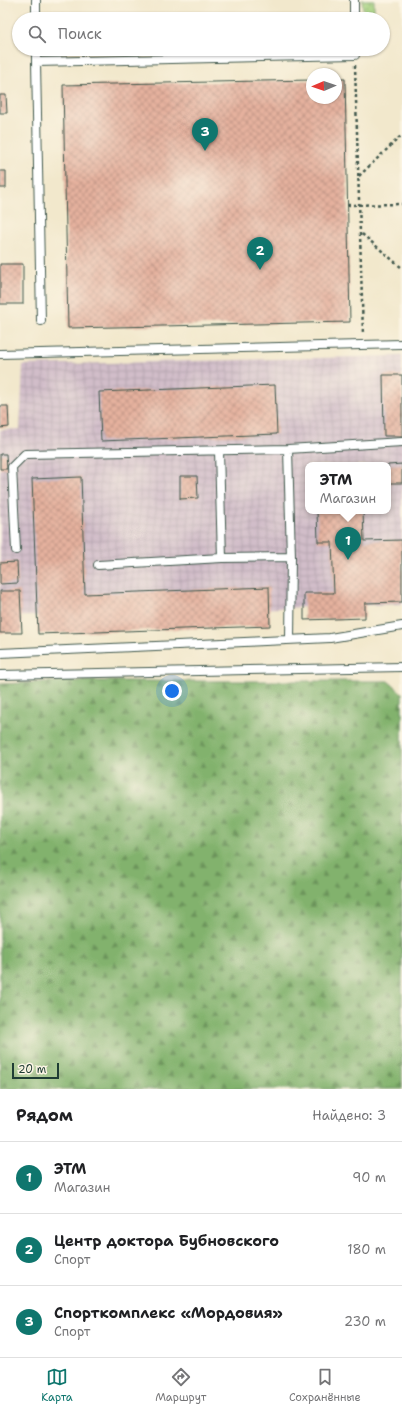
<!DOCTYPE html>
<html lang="ru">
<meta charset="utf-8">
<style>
:root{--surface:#fff;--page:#f2f2f2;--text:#202124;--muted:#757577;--line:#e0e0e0;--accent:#0f766e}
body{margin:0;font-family:"Shantell Sans",sans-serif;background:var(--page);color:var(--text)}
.compass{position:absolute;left:306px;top:68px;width:36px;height:36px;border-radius:50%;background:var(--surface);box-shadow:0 1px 3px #0004;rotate:268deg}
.scale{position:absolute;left:12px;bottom:10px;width:47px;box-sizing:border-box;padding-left:4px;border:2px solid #1f3d34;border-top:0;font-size:11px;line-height:14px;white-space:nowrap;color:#1f3d34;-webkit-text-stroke:3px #fcf5e5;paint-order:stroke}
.you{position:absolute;left:172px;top:691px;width:14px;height:14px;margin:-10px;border:3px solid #fff;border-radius:50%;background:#1a73e8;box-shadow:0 0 0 6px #1a73e833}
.badge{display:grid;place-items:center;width:26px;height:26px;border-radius:50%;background:var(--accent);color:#fff;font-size:13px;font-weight:700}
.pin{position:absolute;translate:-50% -33px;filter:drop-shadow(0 1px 2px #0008)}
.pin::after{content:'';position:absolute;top:21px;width:14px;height:12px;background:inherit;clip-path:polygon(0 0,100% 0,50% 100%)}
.popup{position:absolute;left:305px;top:462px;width:86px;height:52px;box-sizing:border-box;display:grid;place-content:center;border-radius:8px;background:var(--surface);filter:drop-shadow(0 1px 3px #0005);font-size:13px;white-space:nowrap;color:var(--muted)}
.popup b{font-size:15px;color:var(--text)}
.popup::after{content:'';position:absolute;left:50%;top:100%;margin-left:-8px;border:8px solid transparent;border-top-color:var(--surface)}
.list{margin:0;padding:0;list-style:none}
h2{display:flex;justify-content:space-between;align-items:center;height:52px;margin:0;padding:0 16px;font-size:17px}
h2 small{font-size:13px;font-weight:400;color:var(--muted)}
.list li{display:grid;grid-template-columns:26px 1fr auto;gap:12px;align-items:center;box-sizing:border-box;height:72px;padding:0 16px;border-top:1px solid var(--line)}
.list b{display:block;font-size:15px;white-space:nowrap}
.list p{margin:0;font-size:13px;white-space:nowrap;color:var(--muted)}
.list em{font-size:13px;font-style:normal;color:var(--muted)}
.icon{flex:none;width:22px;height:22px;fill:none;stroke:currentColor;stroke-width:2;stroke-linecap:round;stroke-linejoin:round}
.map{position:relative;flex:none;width:402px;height:1089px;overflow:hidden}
.search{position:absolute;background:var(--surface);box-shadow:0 1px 3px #0004;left:12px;right:12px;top:12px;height:44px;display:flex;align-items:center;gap:10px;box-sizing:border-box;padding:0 14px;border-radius:22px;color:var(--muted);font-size:15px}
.sheet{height:268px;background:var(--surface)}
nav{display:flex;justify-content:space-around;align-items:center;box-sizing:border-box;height:56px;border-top:1px solid var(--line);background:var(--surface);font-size:11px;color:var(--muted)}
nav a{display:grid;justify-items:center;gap:2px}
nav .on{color:var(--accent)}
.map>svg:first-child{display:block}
</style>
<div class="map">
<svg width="402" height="1089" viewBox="0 0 402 1089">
<defs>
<pattern id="industrial-grid" width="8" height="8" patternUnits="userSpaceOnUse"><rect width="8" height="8" fill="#d1bdc9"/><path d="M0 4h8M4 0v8" fill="none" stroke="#b3a3ad"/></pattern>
<pattern id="grass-dots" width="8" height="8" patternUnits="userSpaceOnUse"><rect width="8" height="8" fill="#a3d07e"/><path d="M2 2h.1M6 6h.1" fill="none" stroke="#84aa68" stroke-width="1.8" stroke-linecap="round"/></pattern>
<pattern id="forest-firs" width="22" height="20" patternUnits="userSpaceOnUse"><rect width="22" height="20" fill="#82b26d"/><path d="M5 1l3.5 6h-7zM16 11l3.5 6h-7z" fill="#6a925a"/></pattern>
<pattern id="building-cross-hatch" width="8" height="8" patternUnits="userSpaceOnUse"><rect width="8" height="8" fill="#e5b19e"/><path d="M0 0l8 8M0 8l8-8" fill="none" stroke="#b99182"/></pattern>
</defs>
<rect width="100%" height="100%" fill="#fcf5e5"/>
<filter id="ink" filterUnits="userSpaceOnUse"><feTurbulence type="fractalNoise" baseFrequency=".025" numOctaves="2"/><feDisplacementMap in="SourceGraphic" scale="8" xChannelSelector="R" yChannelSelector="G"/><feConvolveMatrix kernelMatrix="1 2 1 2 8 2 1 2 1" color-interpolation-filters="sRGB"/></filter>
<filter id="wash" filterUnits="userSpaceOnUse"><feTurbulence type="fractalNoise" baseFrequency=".012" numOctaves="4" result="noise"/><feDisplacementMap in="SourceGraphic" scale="16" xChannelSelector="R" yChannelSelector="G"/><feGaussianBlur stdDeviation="0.9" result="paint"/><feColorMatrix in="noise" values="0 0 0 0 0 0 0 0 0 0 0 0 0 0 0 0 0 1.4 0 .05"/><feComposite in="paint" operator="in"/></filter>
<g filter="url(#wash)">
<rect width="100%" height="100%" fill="#f2e8cc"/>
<path fill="url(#industrial-grid)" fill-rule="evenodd" d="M402 356V604L0 617V430L20 429 23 365ZM308 465H388V511H308Z"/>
<path fill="url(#grass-dots)" stroke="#618659" d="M362 0H374V12H366L363 9Z"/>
<path fill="url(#forest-firs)" stroke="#507850" d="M69 681H388L402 693V1089H0V684Z"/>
<g id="blocks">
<path fill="url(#building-cross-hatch)" d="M336 79H345L350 322 68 328 63 85 312 80V98H336Z
M0 95H6L7 113H0Z
M0 171H6V188H0Z
M0 264H23V304H0Z
M383 375H402V436H384Z
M275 385 277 434 101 441 99 392Z
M0 406H8L9 427 0 428Z
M0 454H6L7 469H0Z
M402 464V483H388V465Z
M180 476H197L198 498 180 499Z
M81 477 85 594 269 587 270 626 38 634 32 479Z
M317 511H363L364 541 402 540V602L365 603V618L304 620V593H334L332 542H318Z
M17 562 18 583 0 584V563Z
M0 591H20L22 633H0Z"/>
</g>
</g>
<g filter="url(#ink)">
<use href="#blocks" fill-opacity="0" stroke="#3f574b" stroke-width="1"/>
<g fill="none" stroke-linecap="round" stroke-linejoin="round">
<g stroke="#3f574b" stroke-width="10">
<path id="lane" d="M354 0V19
M36 19V0
M36 49V62L355 55V49
M36 62 41 321
M0 354 402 344
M219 451 222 558
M16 550 12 467 25 454 288 449 402 442
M98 565 222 558 291 557 288 449
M290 640 291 557
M0 653 330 638 402 626
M0 675 402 667"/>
</g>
<path stroke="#3f574b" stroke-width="2.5" stroke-dasharray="3 3" stroke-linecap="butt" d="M355 65 363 334
M359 176 402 135
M347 205 402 204
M362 234 402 268"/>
<use href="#lane" stroke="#fff" stroke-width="8"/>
</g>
</g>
</svg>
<svg class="compass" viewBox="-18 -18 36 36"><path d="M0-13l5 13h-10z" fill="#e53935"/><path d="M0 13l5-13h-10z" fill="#757577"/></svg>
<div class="scale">20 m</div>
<div class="you"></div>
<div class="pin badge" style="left:348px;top:560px">1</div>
<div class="popup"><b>ЭТМ</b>Магазин</div>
<div class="pin badge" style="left:260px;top:270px">2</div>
<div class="pin badge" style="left:205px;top:151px">3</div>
<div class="search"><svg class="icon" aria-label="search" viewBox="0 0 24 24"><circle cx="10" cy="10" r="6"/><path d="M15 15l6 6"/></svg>Поиск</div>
</div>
<section class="sheet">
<h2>Рядом<small>Найдено: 3</small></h2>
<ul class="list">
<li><span class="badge">1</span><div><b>ЭТМ</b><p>Магазин</p></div><em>90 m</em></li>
<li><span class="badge">2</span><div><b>Центр доктора Бубновского</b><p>Спорт</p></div><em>180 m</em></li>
<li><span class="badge">3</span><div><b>Спорткомплекс «Мордовия»</b><p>Спорт</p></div><em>230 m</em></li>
</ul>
</section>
<nav>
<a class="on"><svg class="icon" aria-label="map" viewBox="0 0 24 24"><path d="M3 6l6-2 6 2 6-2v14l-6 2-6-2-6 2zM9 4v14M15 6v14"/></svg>Карта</a>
<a><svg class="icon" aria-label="directions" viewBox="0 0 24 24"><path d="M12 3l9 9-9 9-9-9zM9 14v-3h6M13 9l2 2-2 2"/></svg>Маршрут</a>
<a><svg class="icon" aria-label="saved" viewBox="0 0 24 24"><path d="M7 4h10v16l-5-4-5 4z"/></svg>Сохранённые</a>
</nav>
